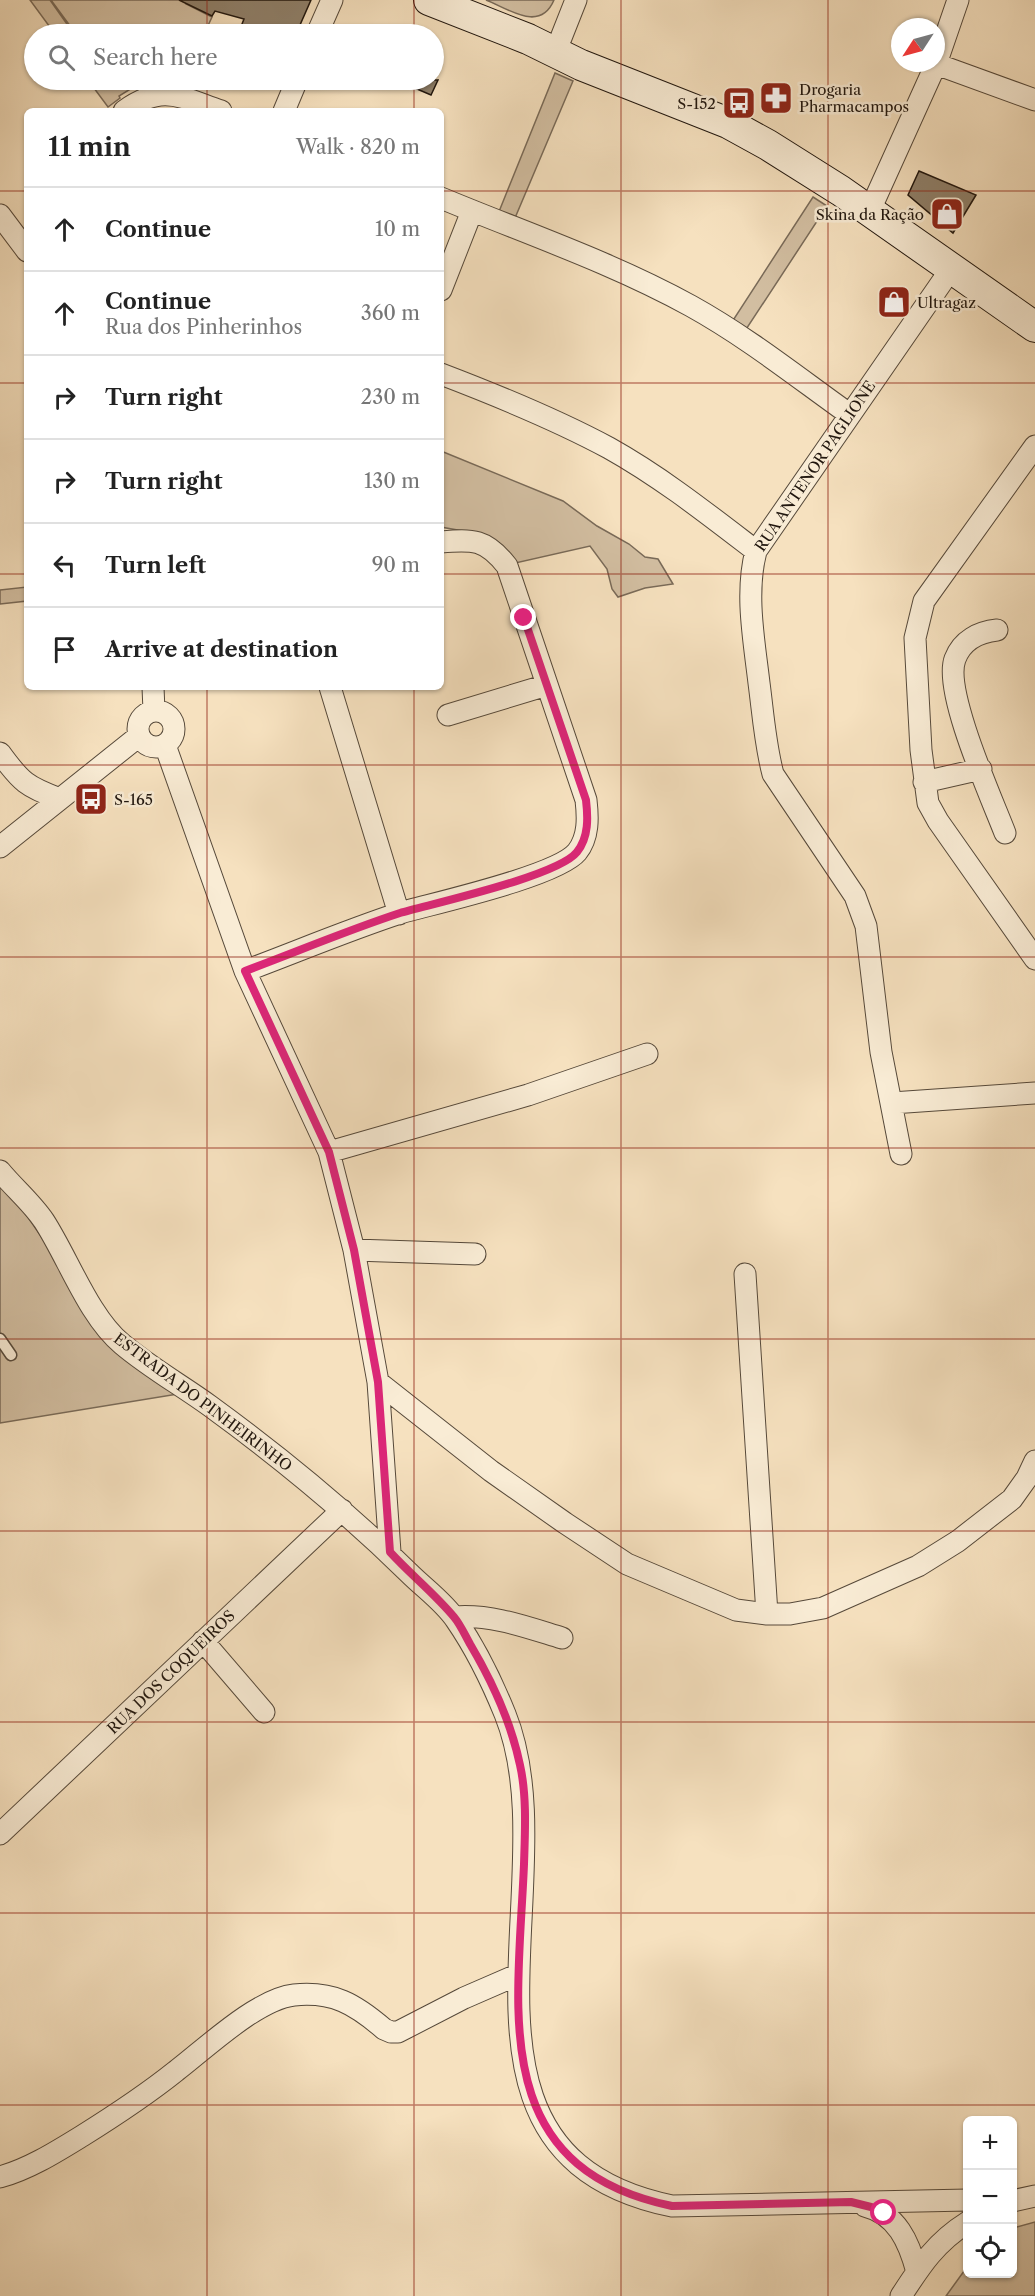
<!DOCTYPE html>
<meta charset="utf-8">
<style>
:root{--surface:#fff;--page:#f6f6f6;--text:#222;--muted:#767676;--line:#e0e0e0}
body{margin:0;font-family:"Libre Caslon Text",serif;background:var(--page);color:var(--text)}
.controls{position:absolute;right:18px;bottom:18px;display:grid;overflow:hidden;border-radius:9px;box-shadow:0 2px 4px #0004}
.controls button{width:54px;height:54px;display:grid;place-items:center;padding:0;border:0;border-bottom:2px solid var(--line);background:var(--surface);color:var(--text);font:30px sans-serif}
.compass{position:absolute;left:891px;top:18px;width:54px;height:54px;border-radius:50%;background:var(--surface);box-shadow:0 2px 4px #0004;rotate:234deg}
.stop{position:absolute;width:18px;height:18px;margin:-14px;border:4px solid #db2777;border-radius:50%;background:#fff}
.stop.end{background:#db2777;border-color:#fff;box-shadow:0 2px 6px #0008}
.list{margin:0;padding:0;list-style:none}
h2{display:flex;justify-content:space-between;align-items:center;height:78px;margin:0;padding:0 24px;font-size:26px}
h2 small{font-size:20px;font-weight:400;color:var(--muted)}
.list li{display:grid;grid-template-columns:39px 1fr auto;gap:18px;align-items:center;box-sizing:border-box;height:84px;padding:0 24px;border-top:2px solid var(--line)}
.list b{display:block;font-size:22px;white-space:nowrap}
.list p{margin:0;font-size:20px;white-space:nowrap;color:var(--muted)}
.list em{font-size:20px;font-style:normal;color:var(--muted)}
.icon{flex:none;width:33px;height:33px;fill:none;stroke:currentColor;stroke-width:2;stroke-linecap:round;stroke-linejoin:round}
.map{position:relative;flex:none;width:1035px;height:2296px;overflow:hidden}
.search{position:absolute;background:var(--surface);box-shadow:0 2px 4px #0004;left:24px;top:24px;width:420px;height:66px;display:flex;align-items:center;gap:15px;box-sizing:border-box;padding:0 21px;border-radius:33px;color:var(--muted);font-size:22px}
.panel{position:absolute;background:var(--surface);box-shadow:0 2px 4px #0004;left:24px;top:108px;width:420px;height:582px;border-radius:9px}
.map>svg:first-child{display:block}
</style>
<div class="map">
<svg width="1035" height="2296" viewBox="0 0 1035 2296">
<rect width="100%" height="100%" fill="#f6e1bf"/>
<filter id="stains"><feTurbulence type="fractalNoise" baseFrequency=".00333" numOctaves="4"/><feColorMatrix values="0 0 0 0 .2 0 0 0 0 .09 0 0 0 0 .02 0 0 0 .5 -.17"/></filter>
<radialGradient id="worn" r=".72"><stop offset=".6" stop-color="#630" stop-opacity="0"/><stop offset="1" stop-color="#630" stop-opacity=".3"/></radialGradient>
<path fill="#d2bea1" stroke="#796a58" stroke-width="1.5" d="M30 0H50L74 34H55Z
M51 0H188L186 4 212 17 204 34H76Z
M486 0H554C540 33 509 9 486 0Z
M555 73 573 81 512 225 496 219Z
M88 80H145L119 96 120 98 108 107Z
M813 197 827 206 741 337 728 328Z
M441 451 563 501 597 526 629 544 645 557 658 559 673 584 645 588 618 597 612 589 607 569 590 546 511 564 474 533 441 527Z
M27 587V601L0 604V590Z
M0 1177 63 1268 178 1394 0 1423Z
M1035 2222V2296H946L967 2267 968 2274H1012L1013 2228Z"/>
<path fill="#8f806a" stroke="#20160e" stroke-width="1.5" d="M179 0H311L296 34H238L244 19 215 11 212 16Z
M396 80H438L431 95Z
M919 171 976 195 953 233 908 195Z"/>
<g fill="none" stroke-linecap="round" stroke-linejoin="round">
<g stroke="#56493a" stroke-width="13">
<path id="service" d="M0 1339 11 1355"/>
</g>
<g stroke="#56493a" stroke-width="23">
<path id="minor" d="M317 34 332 0
M555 53 576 0
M936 64 1035 100
M124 111C163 83 180 97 221 111
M284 111 297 80
M441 198C525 233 611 262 691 306 747 337 797 377 849 414
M870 210 936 64 958 0
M0 215 27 251
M441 290 472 211
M441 374C496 395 557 420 609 448 661 477 709 515 756 551
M1035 446 924 601 915 638 921 750 928 803 938 821 1035 959
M997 630C979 632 962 640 955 659 943 691 992 799 1005 833
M153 687 154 711
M330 687 399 914
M138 729a18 18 0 1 1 36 0a18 18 0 1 1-36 0Z
M448 715 547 685
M165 745 245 971 329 1152 354 1250 378 1382 390 1552
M0 753C21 782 27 787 60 799
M924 782 981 769
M0 847 139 736
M245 971C296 952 348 930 400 913 435 903 557 876 577 852 589 837 588 817 586 800L507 566C486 539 473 539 441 542
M892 1103 1035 1093
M329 1152 528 1095 647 1054
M901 1154 881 1052 866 926 855 896 773 774C765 744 763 713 759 683 754 640 745 593 756 551L951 269
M0 1171C14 1188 32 1203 44 1221 68 1258 89 1317 122 1344 149 1367 181 1385 210 1406 280 1457 347 1512 409 1573 424 1588 444 1602 456 1620 476 1649 492 1682 505 1714 572 1879 419 2154 672 2206L968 2200
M354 1250 475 1254
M745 1274 767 1614
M378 1382 491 1471 565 1523 627 1564 736 1610 767 1614H790L823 1608 918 1566 958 1541 1012 1499 1027 1478 1035 1461
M454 1617C492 1614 526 1627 562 1638
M203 1641 264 1712
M0 1834 342 1510
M0 2177C29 2169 56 2152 82 2136 114 2116 146 2095 176 2071 205 2049 257 1999 294 1995 333 1991 355 2004 384 2029L391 2032H398L464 1998 517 1975
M1012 2201 1035 2196
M865 2206C897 2214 909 2242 917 2272
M901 2296C921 2265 936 2242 968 2222"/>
</g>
<g stroke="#20160e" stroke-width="32">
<path id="secondary" d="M429 0 528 39 581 65 728 123 768 145 841 191 1035 327"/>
</g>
<use href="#service" stroke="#f9ecd5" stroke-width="10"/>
<use href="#minor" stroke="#f9ecd5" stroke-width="21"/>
<use href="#secondary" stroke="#f9ecd5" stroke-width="30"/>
</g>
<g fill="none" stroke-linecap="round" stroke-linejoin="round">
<path stroke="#db2777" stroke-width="8" d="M524 618 586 800C588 817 589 837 577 852 558 876 435 903 400 913 348 930 296 952 245 971L329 1152 354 1250 378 1382 390 1552C410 1574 435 1594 454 1617 460 1624 465 1635 470 1644 492 1681 511 1722 520 1765 527 1796 525 1832 524 1864 518 2010 486 2167 672 2206L851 2202 871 2207 884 2213"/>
</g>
<path fill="none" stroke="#8f2418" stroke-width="1.5" stroke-opacity="0.55" d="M207 0V34M414 0V34M621 0V2296M828 0V2296M207 80V111M414 80V111M0 191H27M441 191H1035M0 383H27M441 383H1035M0 574H27M441 574H1035M207 687V2296M414 687V2296M0 765H1035M0 957H1035M0 1148H1035M0 1339H1035M0 1531H1035M0 1722H1035M0 1913H1035M0 2105H1035"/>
<defs>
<g id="pharmacy-square" transform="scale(1.725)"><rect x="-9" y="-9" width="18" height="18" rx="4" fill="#8f2418" stroke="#f9ecd5"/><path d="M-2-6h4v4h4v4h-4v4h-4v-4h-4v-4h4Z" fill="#fff"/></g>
<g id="bus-square" transform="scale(1.725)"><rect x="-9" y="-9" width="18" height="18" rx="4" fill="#8f2418" stroke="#f9ecd5"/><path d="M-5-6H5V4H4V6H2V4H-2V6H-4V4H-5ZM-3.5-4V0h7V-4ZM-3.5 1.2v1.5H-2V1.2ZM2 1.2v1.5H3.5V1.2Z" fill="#fff"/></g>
<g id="shop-square" transform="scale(1.725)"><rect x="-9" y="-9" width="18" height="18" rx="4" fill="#8f2418" stroke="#f9ecd5"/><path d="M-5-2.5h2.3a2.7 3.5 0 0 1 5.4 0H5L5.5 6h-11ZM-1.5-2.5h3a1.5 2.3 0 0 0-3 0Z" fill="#fff"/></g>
</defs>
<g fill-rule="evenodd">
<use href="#pharmacy-square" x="776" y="98"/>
<use href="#bus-square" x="739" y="103"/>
<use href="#shop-square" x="947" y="214"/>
<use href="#shop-square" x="894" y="302"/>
<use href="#bus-square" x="91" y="799"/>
</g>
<g text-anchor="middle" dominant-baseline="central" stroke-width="5" stroke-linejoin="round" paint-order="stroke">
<g font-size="15" fill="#20160e" stroke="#f9ecd5" text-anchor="start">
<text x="799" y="89">Drogaria<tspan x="799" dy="17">Pharmacampos</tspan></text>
<text x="716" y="103" text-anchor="end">S-152</text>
<text x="924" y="214" text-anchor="end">Skina da Ração</text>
<text x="917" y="302">Ultragaz</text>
<text x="114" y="799">S-165</text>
</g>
<g font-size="15" fill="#20160e" stroke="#f9ecd5">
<text transform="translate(815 466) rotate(-56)">RUA ANTENOR PAGLIONE</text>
<text transform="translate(203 1402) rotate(37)">ESTRADA DO PINHEIRINHO</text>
<text transform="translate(171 1672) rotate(-44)">RUA DOS COQUEIROS</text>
</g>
</g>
<rect width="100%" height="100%" filter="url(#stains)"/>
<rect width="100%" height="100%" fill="url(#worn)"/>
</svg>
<div class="controls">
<button>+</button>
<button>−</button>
<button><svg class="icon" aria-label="locate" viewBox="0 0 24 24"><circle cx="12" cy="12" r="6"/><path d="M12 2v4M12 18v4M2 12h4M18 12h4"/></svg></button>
</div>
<svg class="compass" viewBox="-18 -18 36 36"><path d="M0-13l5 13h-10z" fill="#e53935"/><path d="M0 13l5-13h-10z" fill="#767676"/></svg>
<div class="stop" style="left:884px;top:2213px"></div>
<div class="stop end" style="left:524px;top:618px"></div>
<div class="search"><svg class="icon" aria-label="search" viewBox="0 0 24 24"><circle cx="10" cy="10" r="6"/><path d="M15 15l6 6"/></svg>Search here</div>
<section class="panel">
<h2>11 min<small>Walk · 820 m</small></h2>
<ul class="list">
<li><svg class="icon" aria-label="ahead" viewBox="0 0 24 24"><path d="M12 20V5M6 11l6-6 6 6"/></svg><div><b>Continue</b></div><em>10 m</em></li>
<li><svg class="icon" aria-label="ahead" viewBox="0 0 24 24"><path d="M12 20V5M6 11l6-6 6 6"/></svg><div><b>Continue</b><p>Rua dos Pinherinhos</p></div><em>360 m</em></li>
<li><svg class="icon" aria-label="right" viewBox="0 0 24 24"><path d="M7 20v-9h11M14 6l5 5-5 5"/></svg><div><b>Turn right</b></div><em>230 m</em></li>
<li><svg class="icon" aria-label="right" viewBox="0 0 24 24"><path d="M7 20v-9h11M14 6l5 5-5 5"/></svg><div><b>Turn right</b></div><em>130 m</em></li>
<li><svg class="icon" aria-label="left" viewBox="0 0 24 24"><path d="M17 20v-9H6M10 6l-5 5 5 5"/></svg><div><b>Turn left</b></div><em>90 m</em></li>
<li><svg class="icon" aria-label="arrive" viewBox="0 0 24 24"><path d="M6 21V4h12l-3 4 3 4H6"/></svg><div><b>Arrive at destination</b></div></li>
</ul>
</section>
</div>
